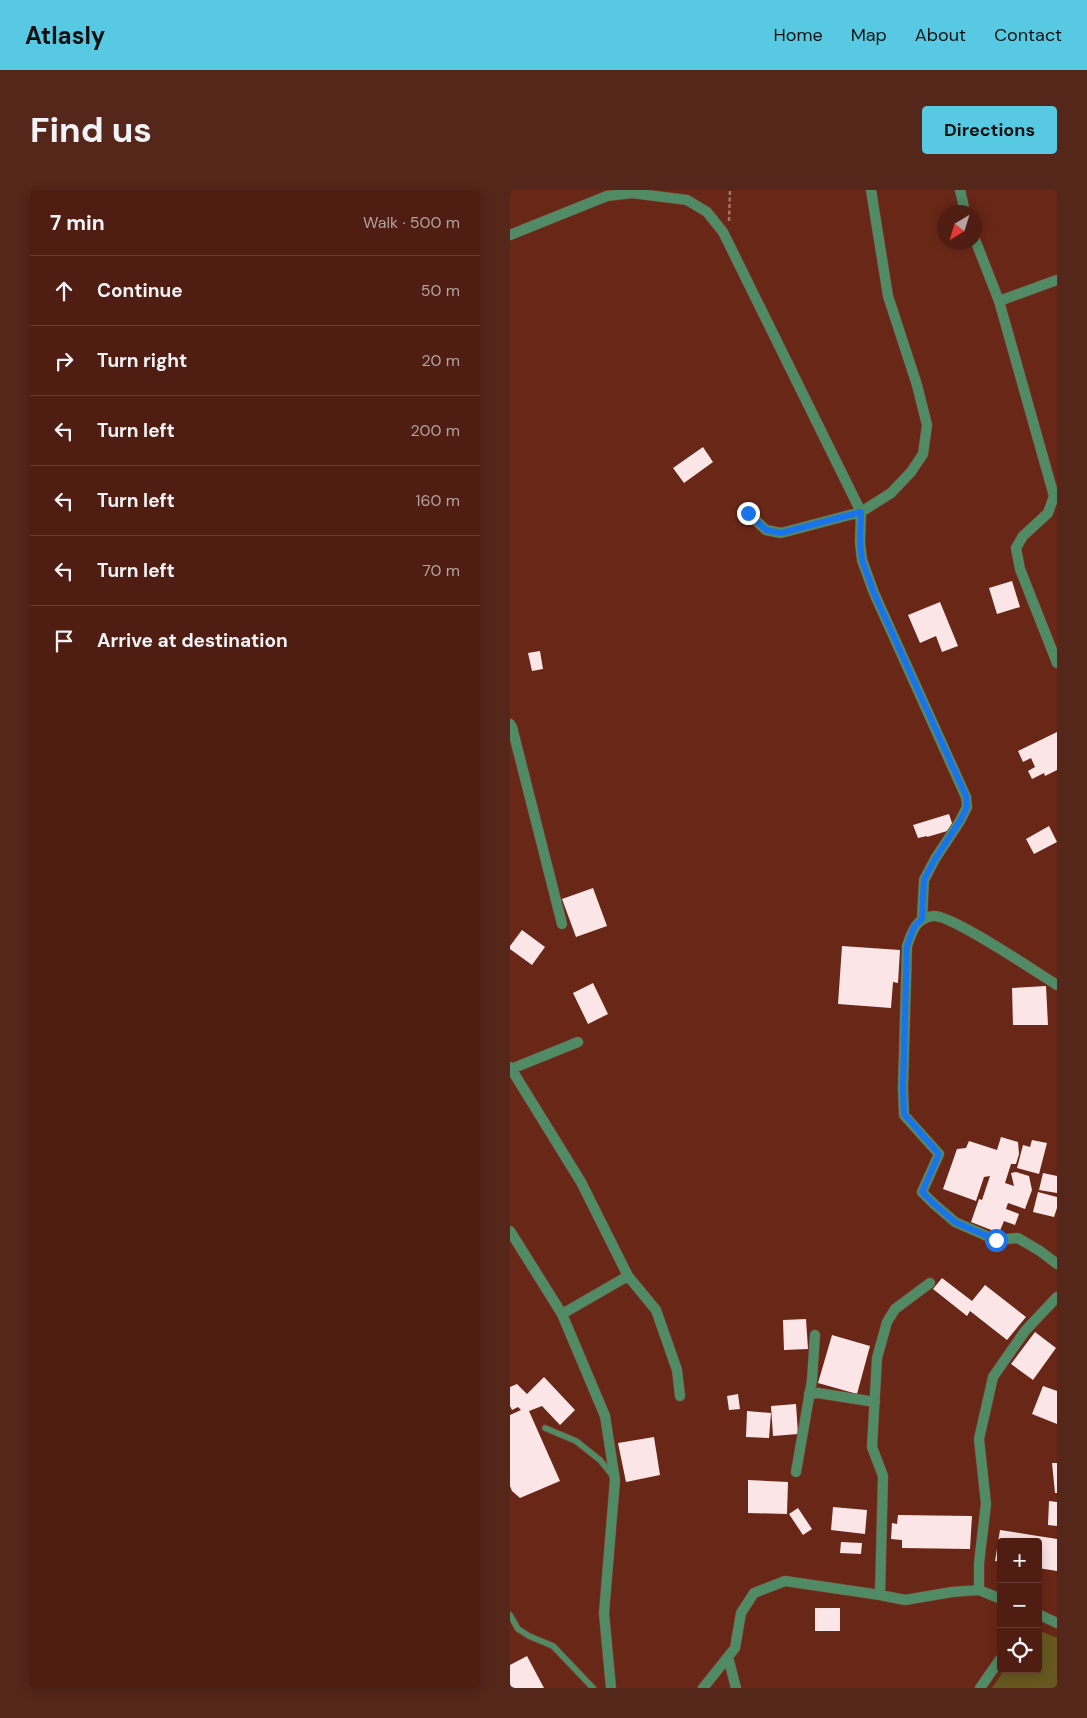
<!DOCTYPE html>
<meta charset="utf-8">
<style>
:root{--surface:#4f1d11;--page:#55261a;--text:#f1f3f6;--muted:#b3a29f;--line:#663b31;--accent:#57c9e2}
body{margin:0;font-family:"DM Sans",sans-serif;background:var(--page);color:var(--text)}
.controls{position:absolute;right:15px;bottom:15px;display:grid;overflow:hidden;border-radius:5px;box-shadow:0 2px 12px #0003}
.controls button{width:45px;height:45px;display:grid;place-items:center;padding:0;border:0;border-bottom:1px solid var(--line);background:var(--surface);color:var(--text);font:25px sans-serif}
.compass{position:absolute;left:427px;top:15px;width:45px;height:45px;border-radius:50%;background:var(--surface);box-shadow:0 2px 12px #0003;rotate:218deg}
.stop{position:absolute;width:15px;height:15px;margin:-11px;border:4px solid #1a73e8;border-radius:50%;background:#fff}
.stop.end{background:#1a73e8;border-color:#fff;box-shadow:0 1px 5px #0008}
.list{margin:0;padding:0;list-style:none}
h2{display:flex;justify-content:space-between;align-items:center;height:65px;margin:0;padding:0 20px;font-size:21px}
h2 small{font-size:16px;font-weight:400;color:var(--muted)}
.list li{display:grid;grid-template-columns:32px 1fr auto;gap:15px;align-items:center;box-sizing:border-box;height:70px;padding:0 20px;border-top:1px solid var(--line)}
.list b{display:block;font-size:19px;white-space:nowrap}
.list em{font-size:16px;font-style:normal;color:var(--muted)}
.icon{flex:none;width:28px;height:28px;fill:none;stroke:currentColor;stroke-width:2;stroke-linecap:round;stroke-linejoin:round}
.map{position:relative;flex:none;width:547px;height:1498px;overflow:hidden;border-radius:5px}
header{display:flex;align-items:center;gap:30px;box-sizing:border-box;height:70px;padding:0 25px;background:var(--accent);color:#111}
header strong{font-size:24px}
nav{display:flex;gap:28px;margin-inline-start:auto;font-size:18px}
.intro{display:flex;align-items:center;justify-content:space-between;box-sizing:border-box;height:120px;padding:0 30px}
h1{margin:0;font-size:35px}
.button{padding:12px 22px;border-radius:5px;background:var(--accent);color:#111;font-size:18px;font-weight:700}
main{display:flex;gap:30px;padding:0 30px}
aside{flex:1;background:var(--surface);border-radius:5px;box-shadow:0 2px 12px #0003}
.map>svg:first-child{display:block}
</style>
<header>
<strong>Atlasly</strong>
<nav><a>Home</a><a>Map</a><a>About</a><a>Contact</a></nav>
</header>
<div class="intro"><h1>Find us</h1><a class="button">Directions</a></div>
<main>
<aside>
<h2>7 min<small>Walk · 500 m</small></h2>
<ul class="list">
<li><svg class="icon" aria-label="ahead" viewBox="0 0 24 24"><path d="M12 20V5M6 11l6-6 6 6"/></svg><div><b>Continue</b></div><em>50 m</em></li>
<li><svg class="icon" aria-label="right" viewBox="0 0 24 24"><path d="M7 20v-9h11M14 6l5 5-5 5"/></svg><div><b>Turn right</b></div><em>20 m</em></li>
<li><svg class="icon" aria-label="left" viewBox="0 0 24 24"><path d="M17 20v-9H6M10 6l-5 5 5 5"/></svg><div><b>Turn left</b></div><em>200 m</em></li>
<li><svg class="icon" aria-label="left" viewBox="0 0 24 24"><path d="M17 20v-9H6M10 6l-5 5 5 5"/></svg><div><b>Turn left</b></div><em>160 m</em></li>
<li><svg class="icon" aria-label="left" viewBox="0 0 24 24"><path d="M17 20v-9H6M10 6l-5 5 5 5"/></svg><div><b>Turn left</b></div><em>70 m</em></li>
<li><svg class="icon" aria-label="arrive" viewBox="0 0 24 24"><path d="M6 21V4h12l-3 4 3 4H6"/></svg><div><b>Arrive at destination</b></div></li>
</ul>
</aside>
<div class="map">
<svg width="547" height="1498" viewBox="0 0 547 1498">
<rect width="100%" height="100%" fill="#692717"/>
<path fill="#67581f" d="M528 1440 547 1448V1498H482L495 1479H528Z"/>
<path fill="#fce5e6" d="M193 257 203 272 174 293 163 278Z
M502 391 510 417 487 424 479 398Z
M430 412 448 456 432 462 426 446 410 453 398 425Z
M30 461 33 479 22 481 18 463Z
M547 542V580L535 586 534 583 522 589 518 581 525 577 521 568 513 572 508 561Z
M439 624 444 639 417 647V646L408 648 403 635Z
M539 636 547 652 524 664 516 649Z
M83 698 97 736 66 747 52 709Z
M12 740 35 757 22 775 0 759V756Z
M332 756 390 760 388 793 383 792 381 818 328 814Z
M83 793 98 824 78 834 63 803Z
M536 796 538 835H503L502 798Z
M491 947 508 952 509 964 506 974H501L495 993 504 996 501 983 506 982 519 986 522 1000 515 1019 498 1013 496 1019 509 1024 505 1035 494 1031 489 1043 461 1032 469 1009 472 1010 480 986 474 987 466 1011 433 999 447 959 456 958 459 951 487 960Z
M522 950 537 953 529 984 507 978 513 955 520 957Z
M533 983 547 986V1003L529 1000Z
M528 1002 547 1007V1018L544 1027 523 1022Z
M432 1088 462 1111 475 1095 516 1127 497 1150 460 1121 457 1126 423 1099Z
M296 1129 298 1159 274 1160 273 1130Z
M525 1142 546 1158 523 1190 501 1174Z
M322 1145 360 1156 347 1204 308 1193Z
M34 1187 65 1220 50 1235 32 1216 19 1221 50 1291 10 1308 2 1301 0 1296V1225L11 1220 8 1217 2 1220 0 1216V1197L7 1194 17 1204Z
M533 1196 547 1201V1234L522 1224Z
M228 1204 230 1219 219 1220 217 1206Z
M286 1214 288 1244 263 1246 261 1216Z
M237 1221 261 1223 259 1248 236 1247Z
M144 1247 150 1285 116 1292 108 1253Z
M542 1273H547V1303H545Z
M238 1290 278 1292 277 1324 238 1323Z
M539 1311 547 1312V1336L538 1335Z
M323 1317 357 1320 355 1344 321 1340Z
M288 1318 302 1339 293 1345 279 1324Z
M388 1325 462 1326 460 1359 392 1358V1350L381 1349 382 1333 387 1334Z
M490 1340 547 1349V1381L528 1378V1352H491V1372L485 1371Z
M331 1352 352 1353 351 1364 330 1363Z
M305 1418H330V1441H305Z
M17 1466 34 1498H0V1475Z"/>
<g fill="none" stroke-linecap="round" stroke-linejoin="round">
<g stroke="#804335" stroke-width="7">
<path id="service" d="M35 1238 66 1251 90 1270 103 1286
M0 1425 8 1439 19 1446 43 1456 83 1498"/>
</g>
<g stroke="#804335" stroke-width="11">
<path id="minor" d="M450 0 455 22
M0 45 97 6 122 3 177 10 197 22 213 42 351 322 350 352 352 370 364 403 456 607 457 617 450 631 425 669 414 690 412 729
M464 47 489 111 544 306 538 323 513 346 506 358 510 379 547 473
M489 111 547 90
M238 323 256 340 271 343 351 322 381 303 401 282 413 264 417 235 407 195 378 106 361 0
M0 534 2 537 52 734
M547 795C526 782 441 724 423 726 406 728 402 742 397 756L393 898 394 925 429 964 412 1002 424 1014 445 1032 486 1050 508 1048 530 1061 547 1074
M0 877 71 992 118 1086 146 1120 167 1180 170 1206
M1 879 68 852
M0 1041 52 1124 95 1226 105 1290 94 1423 101 1498
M52 1124 118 1086
M299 1204 308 1203 365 1212
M286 1282 302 1190 305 1145
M469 1400V1373L476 1314 469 1249 483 1187 515 1141 547 1107
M370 1405 373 1286 362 1257 367 1168 377 1132 385 1119 420 1093
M528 1424 547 1433
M218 1467 226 1498
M193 1498 225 1458 231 1423 244 1403 275 1391 370 1405 395 1410 442 1402 469 1400 491 1409
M470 1498 491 1468"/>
</g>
<path stroke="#a67265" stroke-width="2.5" stroke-dasharray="4 2.5" stroke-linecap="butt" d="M219 31 220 0"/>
<use href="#service" stroke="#518b66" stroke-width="5.5"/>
<use href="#minor" stroke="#518b66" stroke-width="10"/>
</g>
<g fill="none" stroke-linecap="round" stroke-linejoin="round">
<path stroke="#1a73e8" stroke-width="6" d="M238 323 256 340 271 343 351 322 350 352 352 370 364 403 456 606 457 617 450 631 425 669 414 690 412 729 404 737 397 756 393 898 394 924 429 964 412 1002 424 1014 445 1032 486 1050"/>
</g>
</svg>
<div class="controls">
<button>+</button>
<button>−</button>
<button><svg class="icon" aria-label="locate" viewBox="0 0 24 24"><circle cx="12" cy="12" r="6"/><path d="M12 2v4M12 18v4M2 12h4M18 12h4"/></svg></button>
</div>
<svg class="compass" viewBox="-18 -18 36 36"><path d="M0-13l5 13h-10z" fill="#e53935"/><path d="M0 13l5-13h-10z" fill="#b3a29f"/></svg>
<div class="stop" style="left:486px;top:1050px"></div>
<div class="stop end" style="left:238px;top:323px"></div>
</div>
</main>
